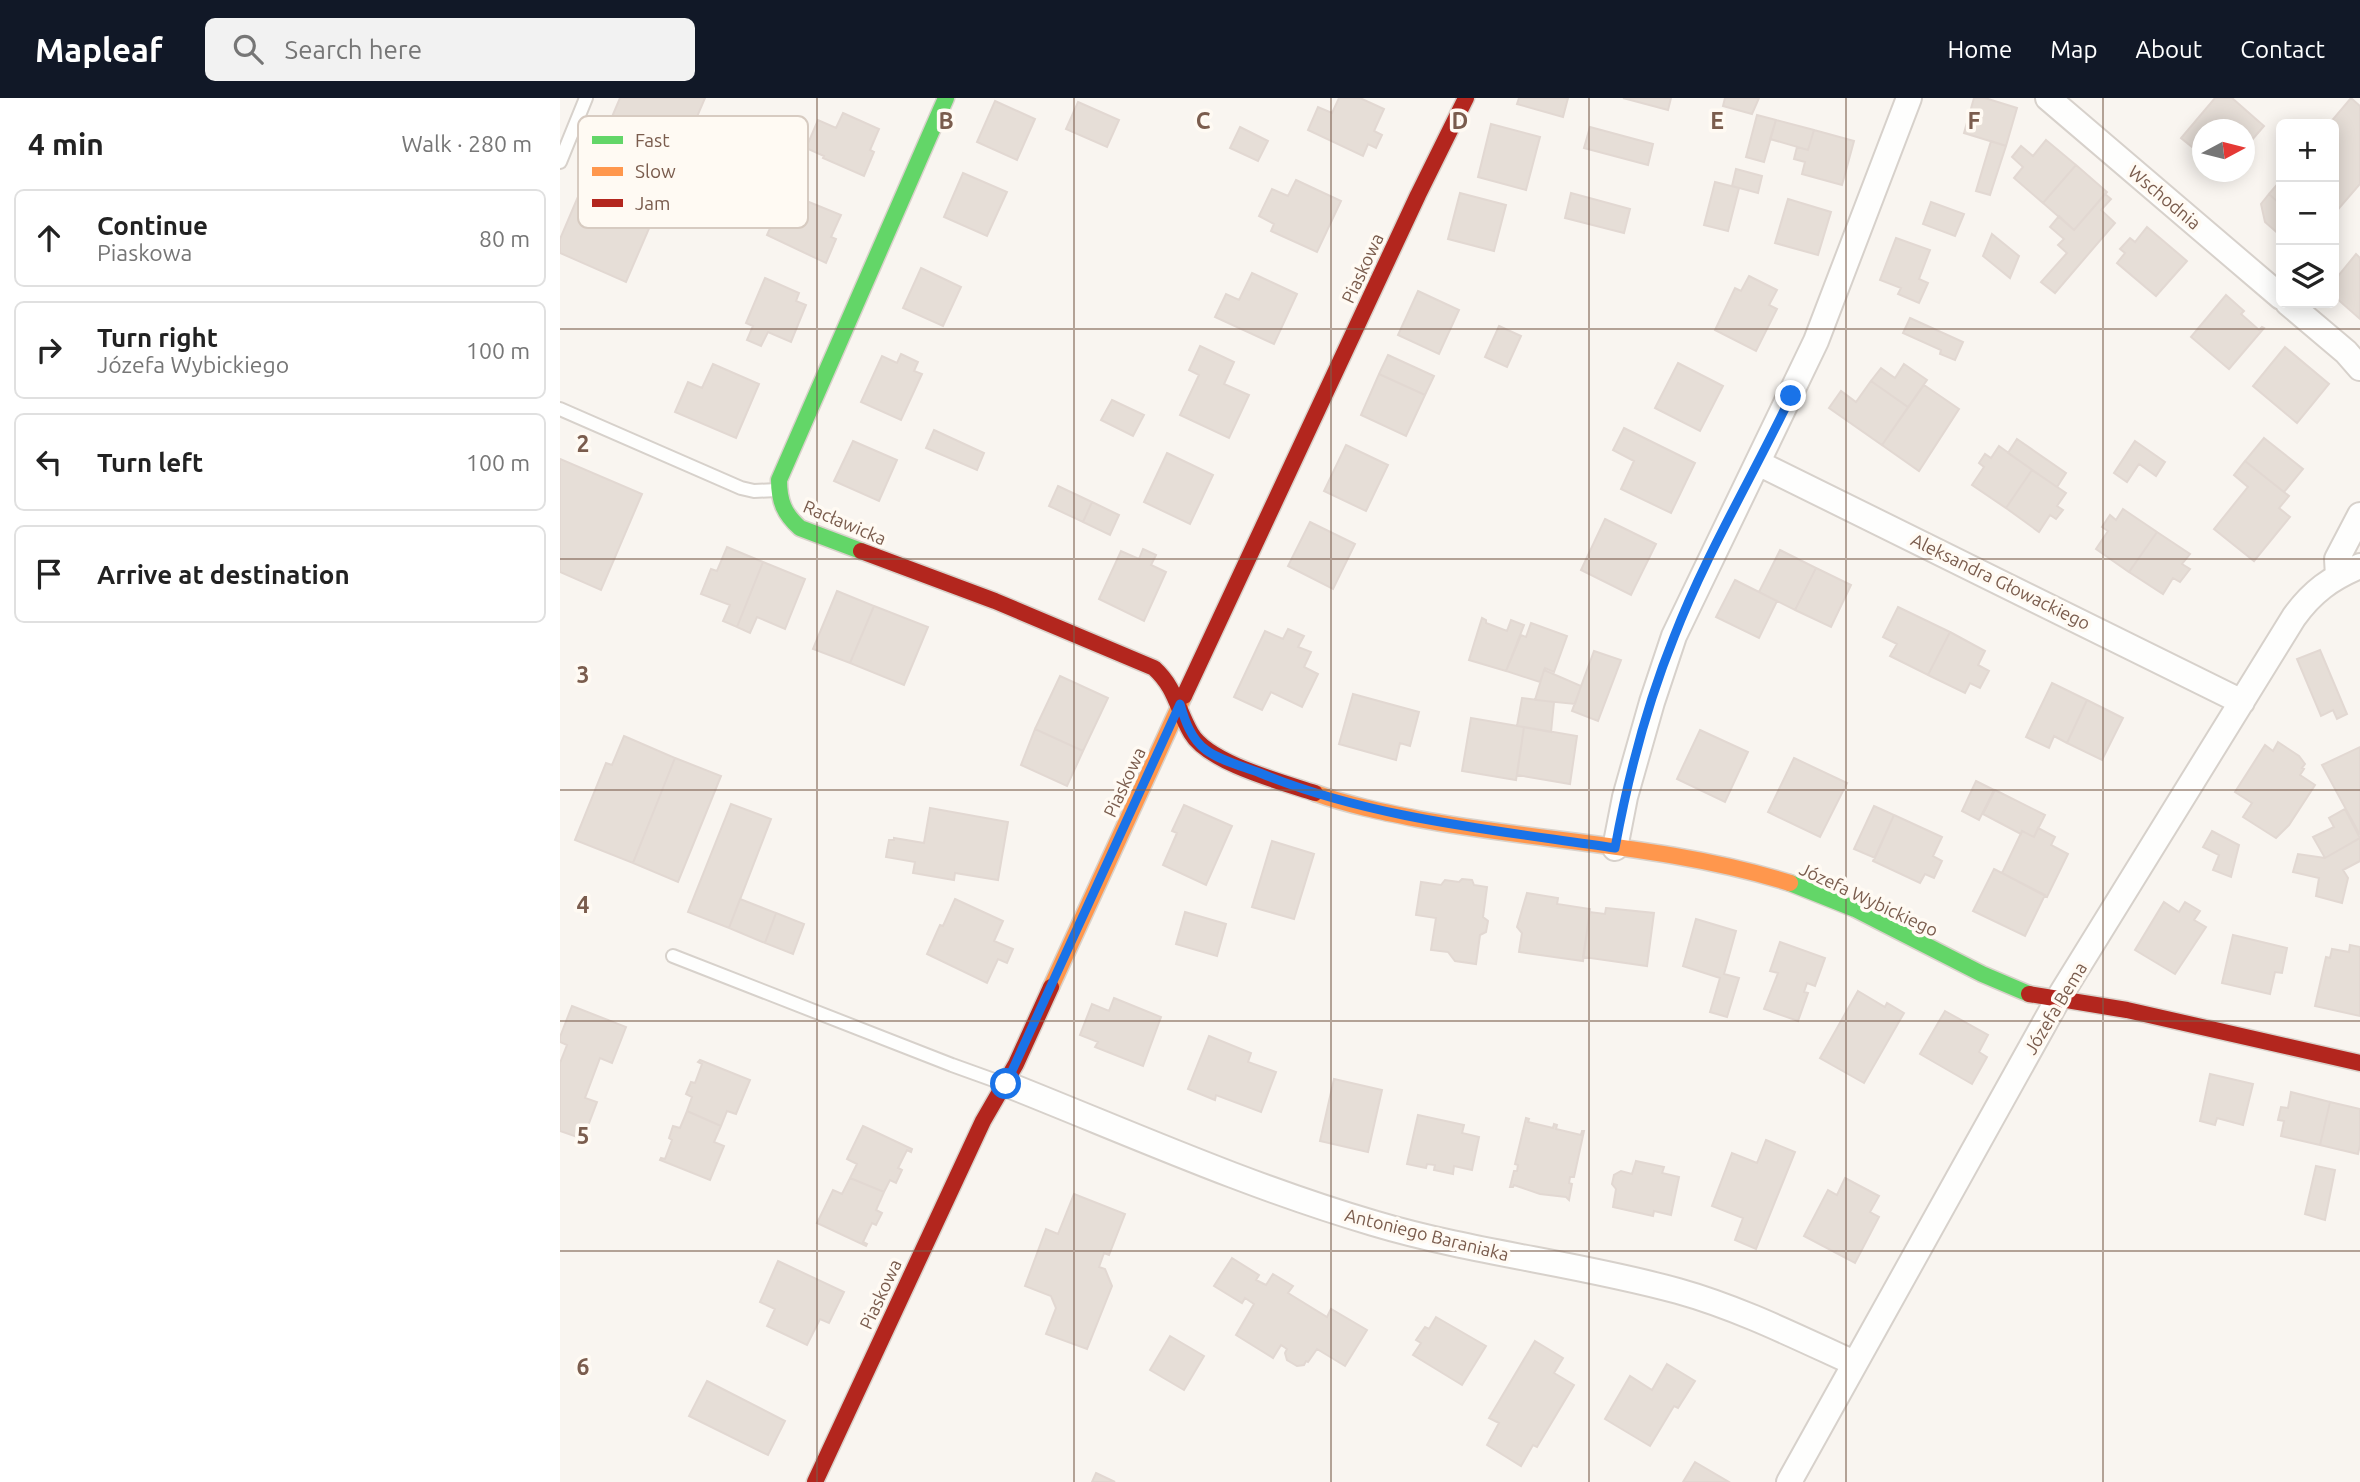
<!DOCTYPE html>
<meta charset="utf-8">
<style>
:root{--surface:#fff;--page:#f2f2f2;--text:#222;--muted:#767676;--line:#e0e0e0;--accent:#111827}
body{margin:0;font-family:Ubuntu,sans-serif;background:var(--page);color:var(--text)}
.controls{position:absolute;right:21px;top:21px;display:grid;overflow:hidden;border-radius:10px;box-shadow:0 4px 18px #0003}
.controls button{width:63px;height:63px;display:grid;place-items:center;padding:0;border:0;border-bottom:2px solid var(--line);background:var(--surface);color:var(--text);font:35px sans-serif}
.compass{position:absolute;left:1632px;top:21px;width:63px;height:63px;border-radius:50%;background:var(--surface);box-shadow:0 4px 18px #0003;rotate:83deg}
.stop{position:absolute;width:21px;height:21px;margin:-16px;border:5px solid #1a73e8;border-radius:50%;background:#fff}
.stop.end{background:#1a73e8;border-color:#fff;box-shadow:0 2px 7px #0008}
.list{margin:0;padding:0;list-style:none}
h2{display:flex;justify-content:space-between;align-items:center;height:91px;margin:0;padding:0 28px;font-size:30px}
h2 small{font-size:23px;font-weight:400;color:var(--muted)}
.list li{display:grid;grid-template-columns:46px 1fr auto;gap:21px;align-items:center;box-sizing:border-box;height:98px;margin:0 14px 14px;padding:0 14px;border:2px solid var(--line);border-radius:10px}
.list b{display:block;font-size:26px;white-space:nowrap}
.list p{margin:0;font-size:23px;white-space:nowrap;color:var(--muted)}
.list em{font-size:23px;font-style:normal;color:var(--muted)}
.icon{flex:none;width:38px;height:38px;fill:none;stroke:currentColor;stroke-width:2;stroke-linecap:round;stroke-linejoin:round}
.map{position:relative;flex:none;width:1800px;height:1384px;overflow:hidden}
header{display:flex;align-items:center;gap:42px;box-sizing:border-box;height:98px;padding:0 35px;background:var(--accent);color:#fff}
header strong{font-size:33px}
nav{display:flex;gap:38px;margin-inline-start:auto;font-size:24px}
.search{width:490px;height:63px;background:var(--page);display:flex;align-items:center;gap:18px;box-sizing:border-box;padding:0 24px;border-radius:10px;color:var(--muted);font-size:26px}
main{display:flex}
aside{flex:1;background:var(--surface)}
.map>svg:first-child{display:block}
</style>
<header>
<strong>Mapleaf</strong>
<div class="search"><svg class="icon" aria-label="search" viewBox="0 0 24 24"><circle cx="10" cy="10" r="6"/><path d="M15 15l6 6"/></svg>Search here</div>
<nav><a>Home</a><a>Map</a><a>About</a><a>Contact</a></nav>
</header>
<main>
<aside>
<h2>4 min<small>Walk · 280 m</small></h2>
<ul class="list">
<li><svg class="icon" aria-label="ahead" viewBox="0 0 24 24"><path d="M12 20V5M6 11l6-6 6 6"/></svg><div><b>Continue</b><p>Piaskowa</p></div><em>80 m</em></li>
<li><svg class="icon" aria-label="right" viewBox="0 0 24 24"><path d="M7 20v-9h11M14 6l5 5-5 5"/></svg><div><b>Turn right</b><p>Józefa Wybickiego</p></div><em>100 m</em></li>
<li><svg class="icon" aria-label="left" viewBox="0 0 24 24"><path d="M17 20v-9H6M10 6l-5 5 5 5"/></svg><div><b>Turn left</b></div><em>100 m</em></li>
<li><svg class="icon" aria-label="arrive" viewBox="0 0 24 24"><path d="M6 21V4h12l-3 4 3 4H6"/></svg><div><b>Arrive at destination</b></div></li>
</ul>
</aside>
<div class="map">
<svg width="1800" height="1384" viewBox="0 0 1800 1384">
<rect width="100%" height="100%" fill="#f9f5f0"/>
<path fill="#e6ded7" stroke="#e2d8d2" stroke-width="2" d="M60 0H145L66 184 0 155V141Z
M779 0H800L824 11 814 33 822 37 816 50 808 46 803 58 748 32 758 9 772 15Z
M959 0H1008L1003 19 957 6Z
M1063 0H1111L1108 12Z
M1165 0H1199L1192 16 1163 8Z
M1414 0H1425L1457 10 1446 48 1404 35Z
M1655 0H1672L1704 28 1685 50V32H1643V58L1621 40Z
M1791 0 1800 8V86L1774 116V26H1769Z
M435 3 475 21 457 62 417 44Z
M518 4 559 22 547 49 506 31Z
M283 15 319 31 310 52 314 54 304 78 263 60 264 58 246 50 258 22 276 30Z
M1197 17 1216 22 1204 64 1186 59Z
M1216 22 1254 32 1248 52 1210 41Z
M931 26 980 39 966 92 918 79Z
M680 29 708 43 698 63 670 50Z
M1030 29 1093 46 1088 67 1024 50Z
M1254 32 1294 43 1282 87 1242 76 1245 64 1234 61 1237 49 1248 52Z
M1486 42 1516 67 1483 105 1454 80 1463 69 1452 59 1461 48 1473 58Z
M1431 43 1446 48 1430 97 1416 93Z
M1516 67 1547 94 1514 132 1483 105Z
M1176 71 1202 78 1198 95 1172 88Z
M403 75 447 94 427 138 384 119Z
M736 82 781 103 757 154 711 133 714 126 699 118 712 91 728 98Z
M1721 82V107L1709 96Z
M1155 84 1179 90 1168 133 1144 127Z
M900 95 946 107 934 153 888 141Z
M1011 95 1070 111 1064 135 1005 120Z
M1545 96 1551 101 1541 112 1555 125 1495 195 1481 184 1507 155 1498 147 1504 141 1490 129 1499 118 1514 132Z
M1709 96 1721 107V138L1705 124 1701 106Z
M1228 101 1271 114 1258 157 1215 145Z
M244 102 281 117 271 139 276 141 266 165 207 137 219 110 237 118Z
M1371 104 1404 116 1395 138 1363 126Z
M1587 129 1627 163 1596 198 1557 165 1565 155 1560 151 1570 140 1575 144Z
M1432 136 1459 158 1450 180 1423 158Z
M1336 140 1370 152 1359 181 1368 185 1359 205 1338 196 1341 190 1320 182Z
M1796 156 1800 160V221L1774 198V183Z
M361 170 401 189 383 228 343 210Z
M692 175 737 196 714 246 655 219 666 196 679 202Z
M1189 178 1217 192 1209 207 1217 211 1196 253 1155 232 1175 190 1181 193Z
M205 180 239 195 236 203 246 207 231 244 208 234 201 248 187 242 193 228 186 225Z
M858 193 899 212 879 256 838 237Z
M1666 197 1684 213 1681 216 1699 232 1702 229 1704 230 1669 271 1631 239Z
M1350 220 1403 244 1395 262 1380 256 1381 252 1343 235Z
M939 228 961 238 947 269 925 259Z
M640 248 674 264 664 286 689 297 669 340 620 317 639 277 629 272Z
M1725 249 1769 286 1737 325 1693 288Z
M341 256 358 264 354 273 362 276 341 322 301 304 322 258 337 265Z
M828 257 874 278 865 297 819 276Z
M1118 265 1163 288 1140 333 1095 310Z
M153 266 199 286 176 340 115 314 128 284 142 290Z
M1344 266 1367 282 1348 309 1311 283 1321 270 1335 280Z
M819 276 865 297 846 338 801 317Z
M1311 283 1348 309 1322 347 1269 310 1281 293 1296 304Z
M1364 287 1399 311 1359 373 1322 347Z
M552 302 584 317 573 338 541 322Z
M1064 330 1135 365 1111 415 1061 391 1074 363 1053 352Z
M374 332 424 355 417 372 366 350Z
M1704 340 1743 371 1724 394 1685 363Z
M1457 341 1506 375 1497 389 1448 355Z
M293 343 337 362 319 403 274 383Z
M1575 343 1605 364 1596 378 1579 366 1567 384 1554 375Z
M786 347 828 367 806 413 764 393Z
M1439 348 1472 372 1446 410 1412 387 1424 369 1419 365 1425 356 1431 360Z
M607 355 653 377 630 426 584 404Z
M0 361 82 396 41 492 0 474Z
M1685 363 1729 398 1719 410 1730 419 1694 463 1654 431 1688 389 1674 377Z
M1472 372 1506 395 1497 408 1503 412 1496 421 1490 417 1479 434 1446 410Z
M498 388 532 404 523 424 489 408Z
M532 404 559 417 550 437 523 424Z
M1563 411 1597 434 1569 474 1536 451 1548 433 1542 429 1550 417 1556 422Z
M1045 421 1096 446 1071 497 1021 472Z
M750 424 795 446 773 491 728 468Z
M1597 434 1630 456 1622 466 1630 471 1620 484 1613 480 1603 496 1569 474Z
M167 449 203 464 177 529 163 523 170 507 141 496 151 471 157 473Z
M583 451 596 457 591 467 606 474 584 523 539 501 561 453 579 461Z
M1220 452 1256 470 1235 512 1199 494Z
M203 464 245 481 225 531 197 519 190 535 177 529Z
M1256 470 1291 487 1271 529 1235 512Z
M1175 482 1217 503 1199 540 1156 519Z
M277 493 314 508 290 565 253 551Z
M314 508 368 529 344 587 290 565Z
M1338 509 1390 534 1368 577 1330 558 1337 546 1323 539Z
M922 520 926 522V525L947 533 951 522 964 527 946 573 909 562Z
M971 525 1007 538 994 574 985 570 980 584 946 573 961 537 966 539Z
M728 531 744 538 738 549 751 554 744 569 758 576 742 609 711 594 702 612 674 599 705 533 723 541Z
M1390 534 1425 553 1418 567 1429 573 1420 590 1410 585 1405 595 1368 577Z
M1760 552 1787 616 1777 621 1773 612 1761 618 1737 561Z
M1034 553 1061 562 1038 623 1012 613Z
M984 572 1021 588 1015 606 975 602Z
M500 578 548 600 523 653 475 631Z
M1492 585 1527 602 1507 645 1494 638 1489 650 1466 639Z
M793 596 859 614 850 648 840 645 836 662 779 646Z
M962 600 994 604 991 634 957 628Z
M1527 602 1563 620 1542 662 1507 645Z
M911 620 964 629 956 682 902 673Z
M964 629 1017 638 1010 686 957 677Z
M475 631 523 653 507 688 461 667Z
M1140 632 1188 654 1165 704 1117 681Z
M64 638 115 660 73 765 15 742 46 665 52 667Z
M1718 644 1739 658 1745 666 1742 670 1744 671 1740 677 1755 687 1729 727 1716 740 1683 719 1692 705 1675 694 1705 647 1713 653Z
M1800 649V737L1762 667Z
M115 660 161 678 118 784 73 765Z
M1234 660 1287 685 1260 739 1208 714Z
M1416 683 1434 692 1419 722 1402 713Z
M1435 692 1485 717 1474 739 1462 733 1461 736 1423 716Z
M171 706 211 721 169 830 128 814Z
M624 707 672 728 646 787 603 767 617 735 612 733Z
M1314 708 1334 717 1315 760 1294 751Z
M370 710 448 724 438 782 395 775 394 782 353 775 355 764 326 759 329 742H334V740L364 745Z
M1785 711 1800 740 1765 760 1753 739 1774 729 1769 720Z
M1334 717 1382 739 1373 758 1382 763 1374 780 1365 776 1360 785 1313 763Z
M1478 730 1495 739 1491 747 1508 756 1487 799 1442 775 1462 733 1474 739Z
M1652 733 1679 747 1671 779 1653 772 1659 757 1643 749Z
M1800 740V763L1783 772 1788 780 1782 805 1756 798 1759 780 1733 774 1738 756 1765 760Z
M712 743 754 756 734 821 692 809Z
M1434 771 1485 797 1465 838 1413 813Z
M902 781 912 782 914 787 927 789 923 819 928 823 926 834 920 837 916 866 895 863 888 854 871 852 876 820 856 817 861 784 881 787 885 782 899 784Z
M967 795 998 800 997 806 1030 811 1023 863 959 854 962 835 957 829Z
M180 801 216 815 205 845 169 830Z
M395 801 443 823 434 843 453 851 447 865 438 861 427 885 367 856 380 827 383 828Z
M1604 804 1619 814 1625 804 1640 813 1634 822 1646 829 1615 876 1575 852Z
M1046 810 1094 815 1087 868 1023 859 1030 814 1045 816Z
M625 814 666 826 657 858 616 846Z
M216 815 244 826 233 856 205 845Z
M1136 821 1176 833 1164 876 1179 880 1167 919 1150 914 1160 880 1123 868Z
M1673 837 1727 850 1722 875 1715 874 1710 896 1662 885Z
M1220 844 1265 860 1255 888 1247 885 1244 894 1248 895 1238 923 1204 911 1218 875 1210 873Z
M1790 847 1800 849V918L1755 908 1766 859 1770 860 1772 851 1789 854Z
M1298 893 1325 909 1327 905 1344 915 1304 985 1260 960Z
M554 900 601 919 583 968 535 949 538 944 520 937 532 906 549 913Z
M12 908 66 929 52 965 40 960 25 1000 37 1004 23 1041 0 1033V965L7 947 0 944V939Z
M1385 913 1428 937 1419 954 1427 959 1412 986 1360 956Z
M649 938 691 955 688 964 716 974 701 1014 656 997 655 1002 628 991Z
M140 962 190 982 176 1016 167 1013 161 1028 127 1013 132 999 126 996 131 984 135 985 142 966 138 964Z
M1650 976 1693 986 1683 1027 1657 1020 1655 1027 1640 1023Z
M774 981 822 992 808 1054 760 1043Z
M1731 994 1770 1004 1760 1047 1721 1038 1724 1023 1718 1022 1721 1009 1728 1010Z
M1770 1004 1800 1011V1047L1798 1056 1760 1047Z
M127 1013 161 1028 154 1044 164 1048 150 1082 100 1062 101 1060 105 1061 112 1042 109 1040 113 1028 120 1030Z
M858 1017 904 1027 902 1035 919 1039 912 1072 894 1068 893 1076 874 1072 875 1067 867 1066 866 1070 847 1066Z
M966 1020 969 1021 968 1024 993 1030 994 1026 997 1027 996 1031 1021 1037 1022 1033H1024L1014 1079H1010L1009 1085 1012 1086 1009 1102 1006 1099 980 1096 954 1087 953 1089H950L954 1073H957L958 1067 955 1066Z
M303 1028 352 1051 351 1054 347 1052 338 1070 342 1072 336 1085 330 1082 324 1094 290 1080 297 1066 287 1061Z
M1206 1042 1235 1054 1196 1151 1175 1142 1183 1120 1152 1108 1172 1055 1197 1065Z
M1076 1063 1104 1069 1102 1075 1119 1079 1111 1117 1094 1113 1093 1118 1053 1109 1056 1091 1052 1086 1054 1077 1061 1073 1072 1076Z
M1756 1068 1775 1072 1765 1122 1745 1116Z
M290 1080 324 1094 316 1112 322 1115 316 1127 312 1125 303 1144 307 1146 306 1148 257 1125 273 1092 282 1096Z
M1285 1080 1319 1098 1310 1114 1319 1119 1295 1165 1244 1138 1268 1092 1277 1097Z
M514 1096 565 1116 549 1157 544 1155 539 1169 545 1171 552 1188 527 1251 486 1236 496 1210 491 1198 465 1188 486 1131 498 1136Z
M672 1160 699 1177 696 1182 706 1187 713 1176 733 1188 728 1195 767 1219 771 1211 807 1232 785 1268 757 1251 748 1264 746 1263 744 1267 737 1268 727 1262 725 1255 727 1251 721 1247 713 1260 676 1237 694 1206 685 1200 682 1205 654 1188Z
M218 1163 284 1194 269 1225 260 1221 247 1247 207 1228 215 1211 200 1204Z
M876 1219 926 1248 902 1287 853 1257 861 1245 856 1242 865 1229 869 1231Z
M610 1238 644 1258 624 1292 590 1272Z
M975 1243 1003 1260 994 1275 1014 1287 977 1349 973 1347 961 1368 927 1347 939 1325 929 1320Z
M1107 1266 1135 1283 1118 1310 1114 1308 1090 1348 1045 1321 1070 1278 1092 1292Z
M147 1283 225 1323 208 1357 129 1318Z
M1135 1364 1169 1384H1123Z
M536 1375 555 1384H532Z"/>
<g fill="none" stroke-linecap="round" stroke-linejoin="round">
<g stroke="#d7d1cb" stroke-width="16">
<path id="lane" d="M0 64 26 0
M0 311 181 390 194 393 217 392
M113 858 392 967 442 985"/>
</g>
<g stroke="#d7d1cb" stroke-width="28">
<path id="street" d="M1488 0 1721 199
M1728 205 1786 254 1800 270
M1198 365 1682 604
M1778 478 1777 461 1800 417
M1055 750 1065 699 1092 604 1114 538 1256 243 1349 0
M446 986C567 1034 687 1088 813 1125 913 1155 1017 1165 1118 1193 1179 1210 1237 1239 1294 1265
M1229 1384 1498 901 1734 519C1752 494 1771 480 1800 468"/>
</g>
<g stroke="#d9d2cb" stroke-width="19">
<path id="fast" d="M301 453 240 430C224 416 219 403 219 382L386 0
M1230 785 1295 811 1422 876 1469 896"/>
</g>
<g stroke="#d9d2cb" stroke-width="19">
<path id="slow" d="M755 695C788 707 823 714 858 721 981 744 1110 747 1230 785
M491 889 624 598"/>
</g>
<g stroke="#d9d2cb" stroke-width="19">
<path id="jam" d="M301 453 435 503 594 570C616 590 617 611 631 635 648 665 722 684 755 695
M624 598 858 97 906 0
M1469 896 1567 912 1800 965
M255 1384 423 1023 456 966 491 889"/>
</g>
<use href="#lane" stroke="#fefefd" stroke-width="12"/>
<use href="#street" stroke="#fefefd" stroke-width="24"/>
<use href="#fast" stroke="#63d668" stroke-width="16"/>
<use href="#slow" stroke="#ff974d" stroke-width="16"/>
<use href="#jam" stroke="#b3261e" stroke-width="16"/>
</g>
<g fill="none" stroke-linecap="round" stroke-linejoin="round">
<path stroke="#1a73e8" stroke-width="9" d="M446 986 620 606C625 623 631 641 646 652 661 663 682 668 700 675 812 721 935 732 1055 750 1068 679 1087 606 1114 539 1146 456 1193 378 1231 298"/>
</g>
<path fill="none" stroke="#7a5c4d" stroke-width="2" stroke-opacity="0.55" d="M257 0V1384M514 0V1384M771 0V1384M1029 0V1384M1286 0V1384M1543 0V1384M0 231H1800M0 461H1800M0 692H1800M0 923H1800M0 1153H1800"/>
<g text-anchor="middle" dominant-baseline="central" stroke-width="7" stroke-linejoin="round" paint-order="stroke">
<g font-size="18" fill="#7a5c4d" stroke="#fffaf3">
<text transform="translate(1605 99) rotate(40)">Wschodnia</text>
<text transform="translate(802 170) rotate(-65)">Piaskowa</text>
<text transform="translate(285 424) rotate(23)">Racławicka</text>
<text transform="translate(1441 483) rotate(26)">Aleksandra Głowackiego</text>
<text transform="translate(564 684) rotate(-65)">Piaskowa</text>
<text transform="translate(1309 801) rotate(25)">Józefa Wybickiego</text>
<text transform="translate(1495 910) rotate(-59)">Józefa Bema</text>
<text transform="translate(867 1136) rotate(14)">Antoniego Baraniaka</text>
<text transform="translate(320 1196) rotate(-65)">Piaskowa</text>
</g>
</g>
<rect x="18" y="18" width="230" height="112" rx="10" fill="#fffaf3" stroke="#d7cbc1" stroke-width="2"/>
<rect x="32" y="38" width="31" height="8" fill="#63d668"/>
<rect x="32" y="69" width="31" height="9" fill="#ff974d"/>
<rect x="32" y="101" width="31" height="8" fill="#b3261e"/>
<g font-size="19" fill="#7a5c4d">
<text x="75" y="49">Fast</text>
<text x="75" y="80">Slow</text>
<text x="75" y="112">Jam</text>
</g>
<g font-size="23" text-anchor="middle" font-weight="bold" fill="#7a5c4d" stroke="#fffaf3" stroke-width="7" stroke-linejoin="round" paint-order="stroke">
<text x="386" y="31">B</text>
<text x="643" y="31">C</text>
<text x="900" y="31">D</text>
<text x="1157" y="31">E</text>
<text x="1414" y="31">F</text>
<text x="23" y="354">2</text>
<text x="23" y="585">3</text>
<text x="23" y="815">4</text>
<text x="23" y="1046">5</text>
<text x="23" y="1277">6</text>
</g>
</svg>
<div class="controls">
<button>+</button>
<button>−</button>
<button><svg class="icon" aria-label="layers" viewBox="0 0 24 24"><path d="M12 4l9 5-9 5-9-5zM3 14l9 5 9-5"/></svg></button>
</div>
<svg class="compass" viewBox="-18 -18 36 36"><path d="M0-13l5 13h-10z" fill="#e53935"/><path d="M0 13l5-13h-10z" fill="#767676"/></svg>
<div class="stop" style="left:446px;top:986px"></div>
<div class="stop end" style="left:1231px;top:298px"></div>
</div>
</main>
